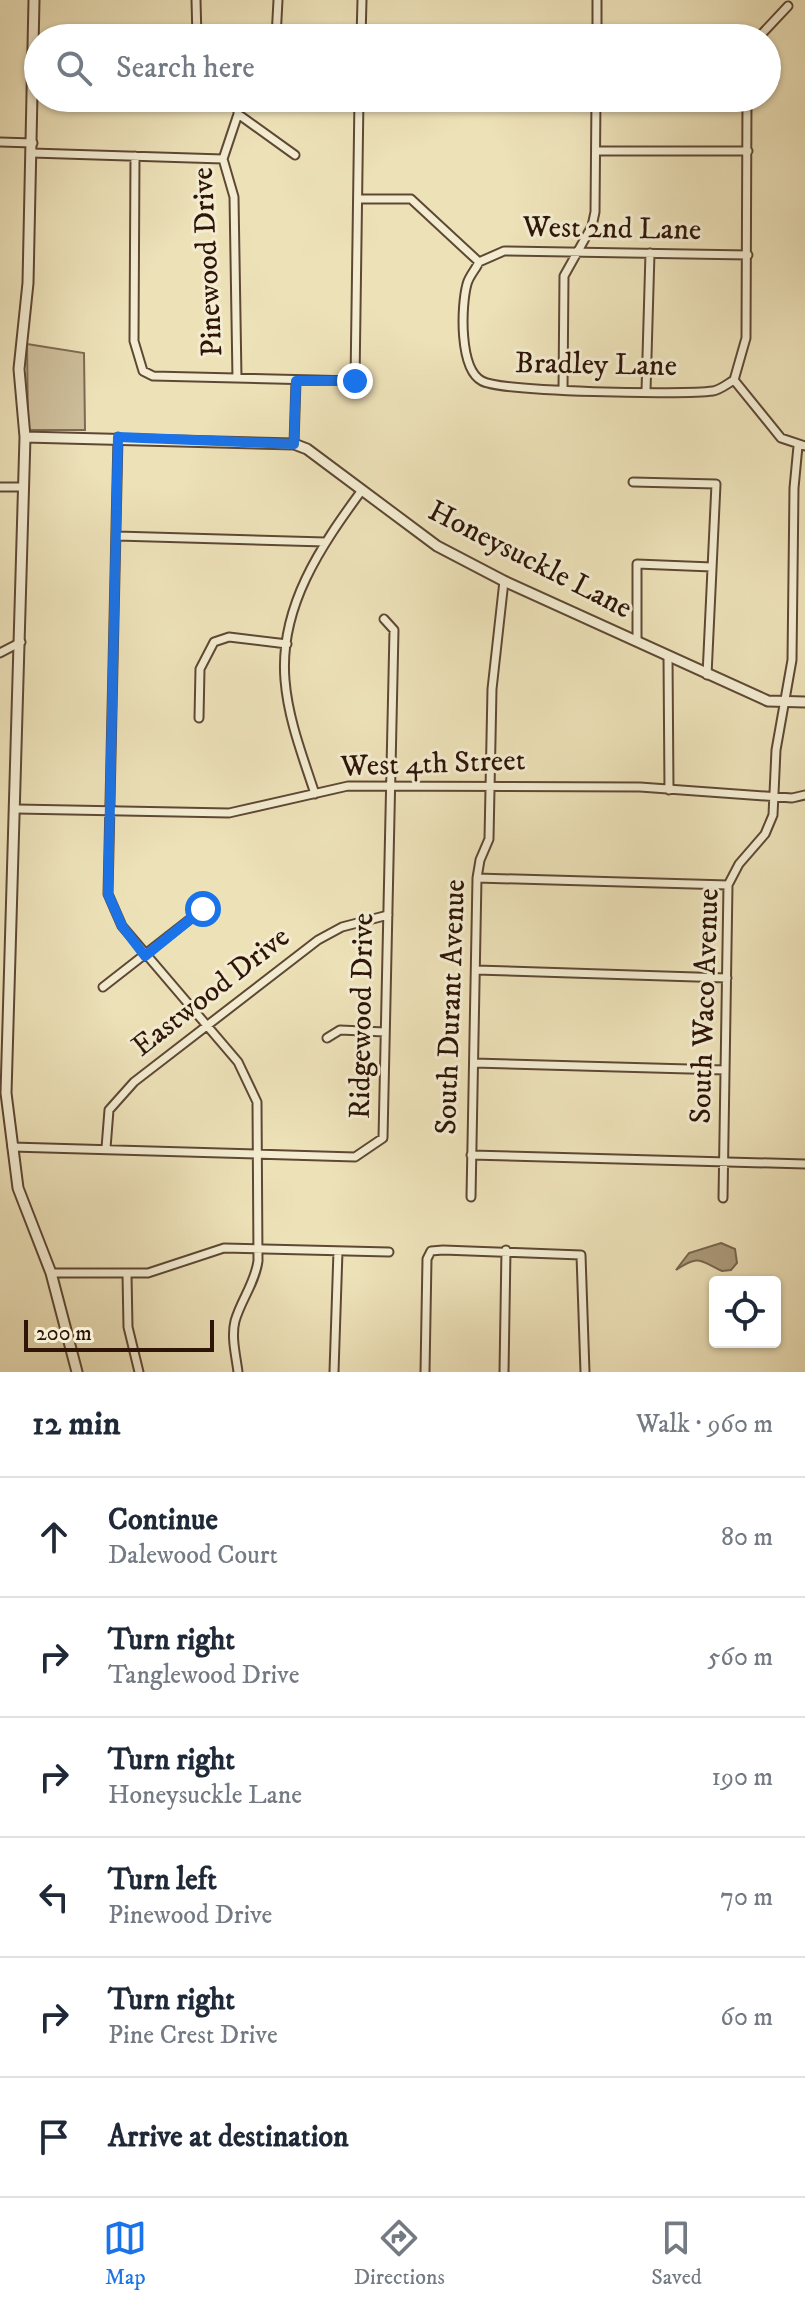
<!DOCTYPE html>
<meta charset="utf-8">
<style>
:root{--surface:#fff;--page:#f6f6f7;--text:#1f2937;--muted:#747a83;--line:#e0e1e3;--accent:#1a73e8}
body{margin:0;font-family:"IM FELL DW Pica",serif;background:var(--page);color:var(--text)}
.controls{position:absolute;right:24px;bottom:24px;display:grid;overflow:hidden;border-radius:8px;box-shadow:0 2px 6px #0004}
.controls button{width:72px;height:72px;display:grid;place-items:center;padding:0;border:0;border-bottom:2px solid var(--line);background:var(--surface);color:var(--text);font:40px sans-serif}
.scale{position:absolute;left:24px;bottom:20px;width:190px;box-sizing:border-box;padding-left:8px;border:4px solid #2e1508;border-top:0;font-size:22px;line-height:28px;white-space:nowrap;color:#2e1508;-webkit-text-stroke:6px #f3ecd1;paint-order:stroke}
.stop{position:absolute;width:24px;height:24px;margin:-18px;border:6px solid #1a73e8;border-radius:50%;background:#fff}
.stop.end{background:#1a73e8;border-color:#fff;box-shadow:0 2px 8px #0008}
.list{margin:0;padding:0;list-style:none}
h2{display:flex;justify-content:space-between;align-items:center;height:104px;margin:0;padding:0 32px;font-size:34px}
h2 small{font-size:26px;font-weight:400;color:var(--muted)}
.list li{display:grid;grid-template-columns:52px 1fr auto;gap:24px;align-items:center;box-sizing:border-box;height:120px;padding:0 32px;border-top:2px solid var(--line)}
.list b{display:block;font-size:30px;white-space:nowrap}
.list p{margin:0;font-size:26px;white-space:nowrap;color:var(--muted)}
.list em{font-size:26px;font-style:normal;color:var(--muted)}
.icon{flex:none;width:44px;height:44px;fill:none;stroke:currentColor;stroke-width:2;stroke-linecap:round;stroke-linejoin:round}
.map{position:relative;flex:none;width:805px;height:1372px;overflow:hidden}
.search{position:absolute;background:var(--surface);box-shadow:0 2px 6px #0004;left:24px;right:24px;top:24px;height:88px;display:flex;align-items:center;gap:20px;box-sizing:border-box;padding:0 28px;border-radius:44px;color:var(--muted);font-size:30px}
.sheet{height:824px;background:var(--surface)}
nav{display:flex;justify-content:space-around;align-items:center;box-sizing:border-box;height:112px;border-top:2px solid var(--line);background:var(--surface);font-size:22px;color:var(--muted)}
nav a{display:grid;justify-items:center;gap:4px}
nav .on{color:var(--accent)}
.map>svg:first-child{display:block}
</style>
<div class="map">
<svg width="805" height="1372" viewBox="0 0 805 1372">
<rect width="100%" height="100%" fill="#ede1b8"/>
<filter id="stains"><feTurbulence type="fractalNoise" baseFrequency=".0025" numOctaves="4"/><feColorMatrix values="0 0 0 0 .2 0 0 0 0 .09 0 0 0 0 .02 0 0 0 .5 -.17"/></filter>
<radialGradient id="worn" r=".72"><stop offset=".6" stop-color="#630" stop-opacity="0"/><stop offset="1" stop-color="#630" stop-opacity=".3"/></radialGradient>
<path fill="#cdbe9a" stroke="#7e6a51" stroke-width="2" d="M27 344 84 353 85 430H28Z"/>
<path fill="#ac9c7c" stroke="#7a664e" stroke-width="2" d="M721 1243 735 1249 737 1263 731 1270 722 1271C700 1261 700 1254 676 1270L689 1253Z"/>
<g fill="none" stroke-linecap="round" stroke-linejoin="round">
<g stroke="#5e4834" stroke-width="11">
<path id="minor" d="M196 0 197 38
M276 38 278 0
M361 38 362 0
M597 38V0
M758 38 788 6
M238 114 295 155
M0 142 33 143
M596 151H748
M32 153 223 159
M135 156 134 341 143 371 153 376 355 381 359 98
M358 199H411L479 262
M479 262C476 269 469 276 467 284 461 306 459 369 482 381 502 392 683 395 713 391 720 390 727 384 734 380
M479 262 504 251 748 255
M237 378 234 197 223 159 238 114V98
M734 380 746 338 747 98
M734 380 781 438 805 446
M563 389 564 276 592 226 595 212 596 98
M646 391 650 253
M118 437 108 894 122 926 238 1062 257 1102 258 1261C255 1283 241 1300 235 1321 231 1337 236 1356 238 1372
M294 444 296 381
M633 482 716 484 707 675
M0 487H23
M117 536 325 542
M637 641V564L712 567
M0 653 21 642
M668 656 669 790
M199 718 200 669 214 642 229 637 287 644
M315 794C303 757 288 719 285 680 279 607 321 546 362 490
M17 809 229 813 348 786 640 787 792 798 805 795
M477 878 728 885
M476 970 727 978
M103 987 203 909
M327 1038 340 1030 385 1032
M474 1063 725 1070
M12 1147 355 1157 383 1138 394 630 384 619
M106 1148 109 1110 134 1082 318 940 342 927 388 915
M471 1155 805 1164
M471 1197 477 878 480 860 489 839 492 689 504 581
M723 1198 728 885 739 864 765 834 773 815 776 750 792 660 794 488 798 446
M51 1273H148L224 1248 389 1252
M127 1275 128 1327 139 1372
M334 1372 338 1251
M425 1372 427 1259 431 1251 443 1250 581 1255 585 1372
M504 1372 506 1250"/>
</g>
<g stroke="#5e4834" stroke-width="13">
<path id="tertiary" d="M34 0 28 283 19 369 25 437 6 1093 18 1188 51 1273 77 1372
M25 437 294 444 307 449 437 546 504 581 768 701 805 702"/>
</g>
<use href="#minor" stroke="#f3ecd1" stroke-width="7"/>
<use href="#tertiary" stroke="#f3ecd1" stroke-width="9"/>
</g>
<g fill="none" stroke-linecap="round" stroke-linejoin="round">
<path stroke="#1a73e8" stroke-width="10" d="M203 909 145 956 122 926 108 894 118 437 294 444 296 381H355"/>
</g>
<g text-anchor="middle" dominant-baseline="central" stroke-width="6" stroke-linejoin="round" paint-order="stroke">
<g font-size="30" fill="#2e1508" stroke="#f3ecd1">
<text transform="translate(612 229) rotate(1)">West 2nd Lane</text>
<text transform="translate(208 262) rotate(-93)">Pinewood Drive</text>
<text transform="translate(596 365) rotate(1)">Bradley Lane</text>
<text transform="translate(530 560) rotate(27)">Honeysuckle Lane</text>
<text transform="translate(433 764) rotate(-2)">West 4th Street</text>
<text transform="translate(211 992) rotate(-38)">Eastwood Drive</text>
<text transform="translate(705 1006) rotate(-88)">South Waco Avenue</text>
<text transform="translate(451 1007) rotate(-88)">South Durant Avenue</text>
<text transform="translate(362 1016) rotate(-89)">Ridgewood Drive</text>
</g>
</g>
<rect width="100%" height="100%" filter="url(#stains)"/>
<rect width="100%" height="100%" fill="url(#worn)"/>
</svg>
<div class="controls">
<button><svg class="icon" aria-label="locate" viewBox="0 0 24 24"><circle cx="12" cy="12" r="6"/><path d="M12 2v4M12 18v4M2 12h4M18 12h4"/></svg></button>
</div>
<div class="scale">200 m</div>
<div class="stop" style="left:203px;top:909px"></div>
<div class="stop end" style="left:355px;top:381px"></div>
<div class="search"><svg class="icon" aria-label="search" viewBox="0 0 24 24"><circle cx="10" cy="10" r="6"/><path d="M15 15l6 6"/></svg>Search here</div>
</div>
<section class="sheet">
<h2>12 min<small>Walk · 960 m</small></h2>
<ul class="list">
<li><svg class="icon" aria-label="ahead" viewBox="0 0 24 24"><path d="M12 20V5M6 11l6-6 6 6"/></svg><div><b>Continue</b><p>Dalewood Court</p></div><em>80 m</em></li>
<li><svg class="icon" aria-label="right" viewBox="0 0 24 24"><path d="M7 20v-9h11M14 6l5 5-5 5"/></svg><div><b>Turn right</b><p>Tanglewood Drive</p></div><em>560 m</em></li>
<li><svg class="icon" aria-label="right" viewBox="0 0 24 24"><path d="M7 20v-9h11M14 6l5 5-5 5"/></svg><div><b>Turn right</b><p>Honeysuckle Lane</p></div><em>190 m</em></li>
<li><svg class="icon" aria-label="left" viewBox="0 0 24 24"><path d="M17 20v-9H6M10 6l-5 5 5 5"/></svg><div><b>Turn left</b><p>Pinewood Drive</p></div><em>70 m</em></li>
<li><svg class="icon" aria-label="right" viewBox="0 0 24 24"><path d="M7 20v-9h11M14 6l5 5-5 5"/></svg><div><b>Turn right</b><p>Pine Crest Drive</p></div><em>60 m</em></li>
<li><svg class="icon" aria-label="arrive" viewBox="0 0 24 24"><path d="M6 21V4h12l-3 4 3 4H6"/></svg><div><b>Arrive at destination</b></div></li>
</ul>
</section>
<nav>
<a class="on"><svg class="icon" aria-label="map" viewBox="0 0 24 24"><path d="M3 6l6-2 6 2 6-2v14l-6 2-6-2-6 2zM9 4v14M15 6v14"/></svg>Map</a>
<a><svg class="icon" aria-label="directions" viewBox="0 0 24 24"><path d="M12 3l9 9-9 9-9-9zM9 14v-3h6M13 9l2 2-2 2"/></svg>Directions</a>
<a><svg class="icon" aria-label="saved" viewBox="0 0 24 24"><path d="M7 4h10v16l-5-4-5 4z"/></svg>Saved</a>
</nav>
